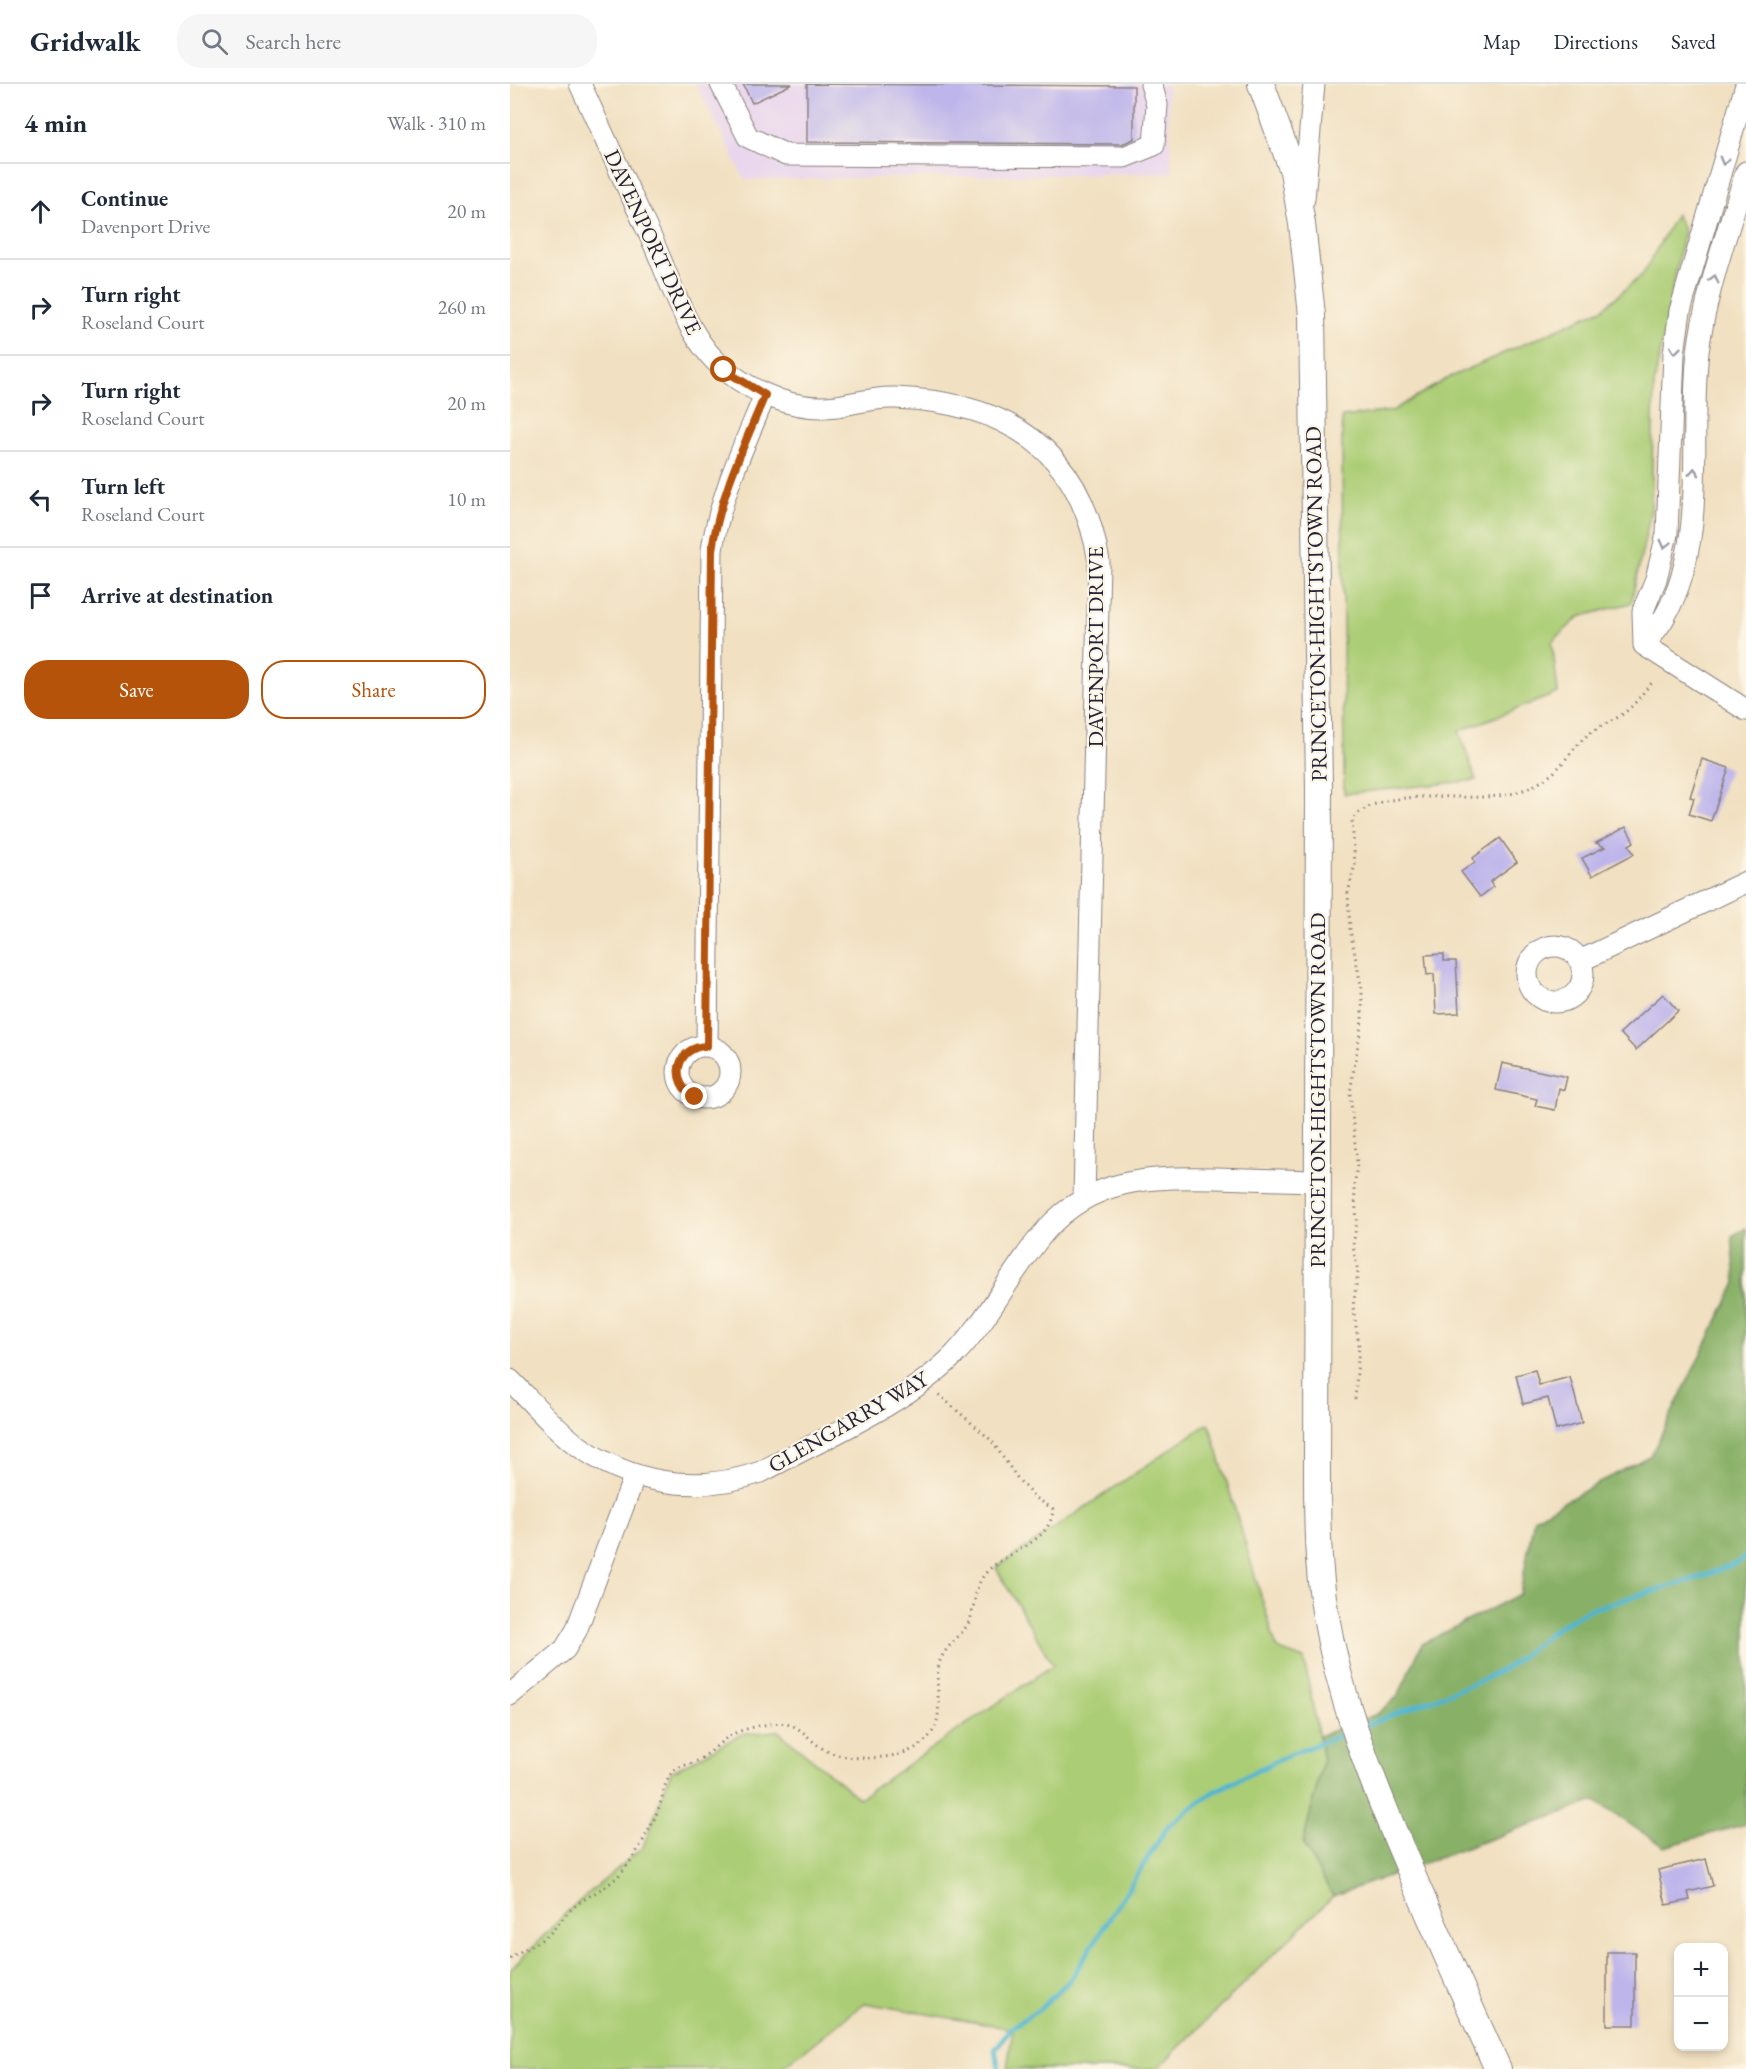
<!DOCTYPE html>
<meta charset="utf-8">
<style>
:root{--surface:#fff;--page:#f6f6f7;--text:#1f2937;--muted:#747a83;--line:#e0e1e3;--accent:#b45309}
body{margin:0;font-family:"EB Garamond",serif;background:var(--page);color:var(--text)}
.controls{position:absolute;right:18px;bottom:18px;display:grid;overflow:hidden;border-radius:12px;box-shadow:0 3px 9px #0003}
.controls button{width:54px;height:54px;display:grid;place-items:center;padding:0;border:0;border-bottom:2px solid var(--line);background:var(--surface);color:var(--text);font:30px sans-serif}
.stop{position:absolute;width:18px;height:18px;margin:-14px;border:4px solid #b45309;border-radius:50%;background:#fff}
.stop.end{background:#b45309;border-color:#fff;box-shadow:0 2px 6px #0008}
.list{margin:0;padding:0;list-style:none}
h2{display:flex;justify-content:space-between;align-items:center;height:78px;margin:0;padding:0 24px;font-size:26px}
h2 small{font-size:20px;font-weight:400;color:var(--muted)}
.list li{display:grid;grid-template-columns:39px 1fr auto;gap:18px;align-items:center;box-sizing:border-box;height:96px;padding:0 24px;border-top:2px solid var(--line)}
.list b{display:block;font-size:22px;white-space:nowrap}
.list p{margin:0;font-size:20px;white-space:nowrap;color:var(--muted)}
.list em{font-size:20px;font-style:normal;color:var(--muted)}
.actions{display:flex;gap:12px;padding:18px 24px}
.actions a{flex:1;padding:14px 0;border:2px solid var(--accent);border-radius:24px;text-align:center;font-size:21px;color:var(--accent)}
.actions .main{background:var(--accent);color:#fff}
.icon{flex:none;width:33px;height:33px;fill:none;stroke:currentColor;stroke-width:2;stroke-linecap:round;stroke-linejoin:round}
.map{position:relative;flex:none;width:1236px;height:1985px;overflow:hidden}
header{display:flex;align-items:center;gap:36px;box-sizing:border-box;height:84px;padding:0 30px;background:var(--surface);border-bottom:2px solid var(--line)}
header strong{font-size:28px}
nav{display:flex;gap:33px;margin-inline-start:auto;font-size:21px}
.search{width:420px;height:54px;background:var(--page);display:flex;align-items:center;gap:15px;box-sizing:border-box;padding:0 21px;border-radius:24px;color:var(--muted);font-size:22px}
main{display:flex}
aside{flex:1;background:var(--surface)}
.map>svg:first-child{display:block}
</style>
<header>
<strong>Gridwalk</strong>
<div class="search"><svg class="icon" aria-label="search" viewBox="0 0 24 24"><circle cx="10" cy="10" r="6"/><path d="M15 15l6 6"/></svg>Search here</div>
<nav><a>Map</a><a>Directions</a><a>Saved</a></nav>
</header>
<main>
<aside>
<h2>4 min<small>Walk · 310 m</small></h2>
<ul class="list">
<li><svg class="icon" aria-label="ahead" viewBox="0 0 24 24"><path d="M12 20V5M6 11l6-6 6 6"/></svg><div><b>Continue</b><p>Davenport Drive</p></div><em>20 m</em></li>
<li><svg class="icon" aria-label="right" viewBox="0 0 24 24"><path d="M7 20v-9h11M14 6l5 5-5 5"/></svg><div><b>Turn right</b><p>Roseland Court</p></div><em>260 m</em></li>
<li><svg class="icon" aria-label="right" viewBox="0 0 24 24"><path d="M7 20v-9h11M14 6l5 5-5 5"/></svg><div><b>Turn right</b><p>Roseland Court</p></div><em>20 m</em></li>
<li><svg class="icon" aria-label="left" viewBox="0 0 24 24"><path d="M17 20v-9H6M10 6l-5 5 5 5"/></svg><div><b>Turn left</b><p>Roseland Court</p></div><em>10 m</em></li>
<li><svg class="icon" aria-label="arrive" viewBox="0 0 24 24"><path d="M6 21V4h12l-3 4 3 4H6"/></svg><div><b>Arrive at destination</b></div></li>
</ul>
<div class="actions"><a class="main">Save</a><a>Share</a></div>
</aside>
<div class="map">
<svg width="1236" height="1985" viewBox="0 0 1236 1985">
<rect width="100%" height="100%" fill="#fcf5e5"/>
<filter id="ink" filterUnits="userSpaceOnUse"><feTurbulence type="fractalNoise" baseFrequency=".0167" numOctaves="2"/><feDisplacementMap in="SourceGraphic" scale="12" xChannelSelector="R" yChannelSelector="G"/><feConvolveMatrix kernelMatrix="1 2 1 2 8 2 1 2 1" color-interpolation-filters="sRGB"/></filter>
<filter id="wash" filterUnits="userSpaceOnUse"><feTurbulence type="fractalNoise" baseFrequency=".008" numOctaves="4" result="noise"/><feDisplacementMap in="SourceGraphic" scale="24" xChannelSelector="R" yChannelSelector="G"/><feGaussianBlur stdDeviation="1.35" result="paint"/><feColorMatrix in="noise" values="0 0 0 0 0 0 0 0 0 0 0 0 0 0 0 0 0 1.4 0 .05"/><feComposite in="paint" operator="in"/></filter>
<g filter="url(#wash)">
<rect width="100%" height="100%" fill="#f1e0c1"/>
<path fill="#e7d2ef" d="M186 0H657L662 89 235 96Z"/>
<path fill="#abcd75" stroke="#667858" stroke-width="1.5" d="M1166 130 1174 146 1144 300 1141 427 1121 519 1069 533 1042 558 1048 609 949 647 966 696 834 710 832 333 882 327 938 294 1092 225 1133 190Z
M699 1339 767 1565 794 1575 813 1676 793 1760 823 1812 647 1985H497L503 1945 355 1919 270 1985H0V1886L60 1825 133 1763 161 1688 232 1650 268 1647 349 1714 543 1581 486 1484Z"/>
<path fill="#88b066" stroke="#556950" stroke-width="1.5" d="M1236 1144V1740L1154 1763 1085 1717 823 1812 793 1760 813 1676 809 1652 867 1630 888 1612 912 1560 1010 1510 1024 1434 1141 1371 1226 1199 1222 1152Z"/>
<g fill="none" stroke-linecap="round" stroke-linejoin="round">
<path stroke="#4fb6ce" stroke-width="5" d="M851 1643 975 1595 999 1582 1048 1543 1078 1526 1194 1492 1231 1477 1236 1472
M489 1985 485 1966 501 1944 530 1925 561 1895 658 1742 703 1708 779 1671 837 1649"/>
</g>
<g id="blocks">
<path fill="#beb5eb" d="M233 0H282L242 19Z
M297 0 624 2V55L612 60 297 58Z
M1192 675 1219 684 1201 737 1179 730 1184 714 1180 713Z
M1116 743 1124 758 1119 761 1124 770 1082 792 1072 774 1095 763 1086 759Z
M990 754 1007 778 980 798 983 803 970 813 951 788 965 778 963 774Z
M934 870V877H946L949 929 926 930 924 890 917 891 915 871Z
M1153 910 1168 927 1126 966 1110 949Z
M992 979 1057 993 1054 1006 1049 1004 1045 1026 1025 1022 1027 1015 986 1006Z
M1025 1286 1029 1301 1060 1293 1072 1339 1046 1346 1038 1314 1013 1320 1006 1291Z
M1196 1775 1203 1802 1178 1808 1180 1816 1156 1821 1148 1786Z
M1097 1868H1125V1941H1097Z"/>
</g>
</g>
<g filter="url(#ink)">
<use href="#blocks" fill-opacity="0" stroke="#8a817e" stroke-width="1.5"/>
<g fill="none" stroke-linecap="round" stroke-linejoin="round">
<g stroke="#8a817e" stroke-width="23">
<path id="minor" d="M70 0C94 53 119 107 144 160 163 203 179 259 218 288 249 312 287 327 327 322 347 319 365 313 385 314 496 318 571 365 589 478L574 1114
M211 0 238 53 276 71 614 73 644 61 647 21 641 0
M794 115 804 0
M1134 561 1133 527 1146 495 1157 450 1164 269 1170 227 1236 1
M1134 561C1141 552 1150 542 1155 532 1199 453 1178 354 1188 268 1196 206 1218 147 1236 88
M1134 561 1236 626
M1017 890a28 28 0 1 1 56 0a28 28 0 1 1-56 0Z
M1070 877 1236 798
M168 988a26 26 0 1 1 52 0a26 26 0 1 1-52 0Z
M197 962 202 466C210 411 234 362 255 311
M0 1296C21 1317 40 1340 63 1358 119 1400 185 1411 251 1388 312 1355 397 1319 444 1271 480 1234 502 1185 536 1146 583 1093 641 1093 706 1094 740 1095 773 1096 806 1097
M0 1611 55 1565 66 1547 125 1391"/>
</g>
<g stroke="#8a817e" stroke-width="28">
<path id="major" d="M751 0 783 87 792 140 802 231 809 704 807 1382C807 1430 807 1480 815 1527 829 1612 859 1690 893 1769 923 1841 955 1913 988 1985"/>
</g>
<path stroke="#8a817e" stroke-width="3" stroke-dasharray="1.5 4.5" stroke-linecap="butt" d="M845 1315 849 1262 843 1223 848 1188 843 1162 847 1136 844 1105 847 1080 840 1009 852 936V906L840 846 838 809 845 780 842 736C867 702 949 717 988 712 1009 710 1035 699 1049 683 1059 672 1068 658 1080 649 1093 640 1107 636 1119 625 1128 617 1134 606 1143 598
M0 1875C9 1867 24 1861 34 1854 47 1845 54 1830 66 1821 79 1811 95 1805 107 1793 122 1779 142 1743 149 1723 153 1714 153 1703 159 1693 166 1681 173 1683 185 1678 198 1672 209 1658 221 1651 232 1645 248 1642 260 1640 291 1636 293 1653 315 1666 336 1678 387 1676 407 1663 442 1640 422 1610 429 1580 434 1562 452 1553 460 1536 464 1525 464 1512 469 1500 481 1468 541 1465 543 1425L523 1412 508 1395 481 1356 428 1310"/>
<use href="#minor" stroke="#fff" stroke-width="21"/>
<use href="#major" stroke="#fff" stroke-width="26"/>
</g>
<defs><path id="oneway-chevron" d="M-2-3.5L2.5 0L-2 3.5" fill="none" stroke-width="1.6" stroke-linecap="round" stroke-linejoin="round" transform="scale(1.5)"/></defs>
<g stroke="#9c9ca7">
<use href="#oneway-chevron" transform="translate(1214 77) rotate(106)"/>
<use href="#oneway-chevron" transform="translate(1204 195) rotate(-74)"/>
<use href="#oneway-chevron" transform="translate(1165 266) rotate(96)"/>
<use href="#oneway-chevron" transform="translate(1184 388) rotate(-87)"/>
<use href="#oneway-chevron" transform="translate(1155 460) rotate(104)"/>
</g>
</g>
<g fill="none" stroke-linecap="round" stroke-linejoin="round" filter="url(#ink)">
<path stroke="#b45309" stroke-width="8" d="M185 1013C158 999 166 962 197 962L202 466C210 411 234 362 255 311L214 286"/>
</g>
<g text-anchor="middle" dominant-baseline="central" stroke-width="4.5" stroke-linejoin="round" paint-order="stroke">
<g font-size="22" fill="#22223b" stroke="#fcf5e5">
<text transform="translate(143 158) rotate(65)">DAVENPORT DRIVE</text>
<text transform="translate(806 520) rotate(-91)">PRINCETON-HIGHTSTOWN ROAD</text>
<text transform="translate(585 563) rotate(-90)">DAVENPORT DRIVE</text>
<text transform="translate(807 1006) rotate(-90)">PRINCETON-HIGHTSTOWN ROAD</text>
<text transform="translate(338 1338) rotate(-30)">GLENGARRY WAY</text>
</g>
</g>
</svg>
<div class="controls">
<button>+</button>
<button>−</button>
</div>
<div class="stop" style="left:214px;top:286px"></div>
<div class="stop end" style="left:185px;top:1013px"></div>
</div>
</main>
